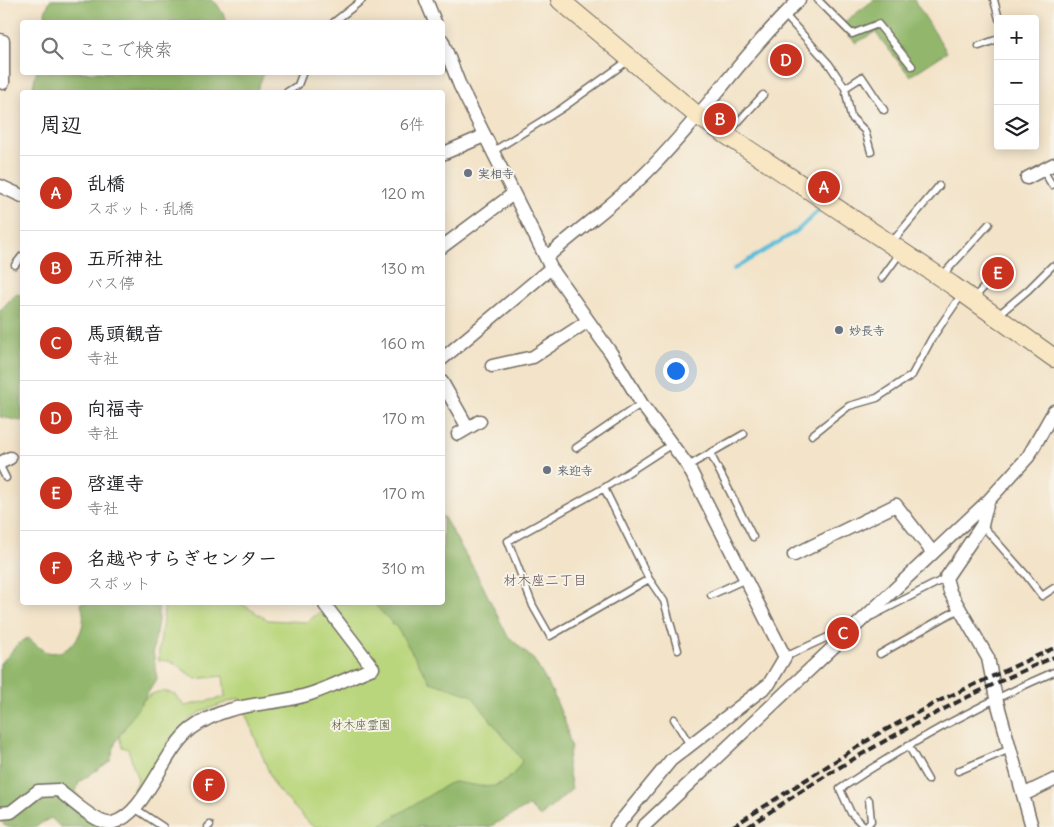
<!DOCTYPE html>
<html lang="ja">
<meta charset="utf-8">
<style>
:root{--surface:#fff;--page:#f6f6f6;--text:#202124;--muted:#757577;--line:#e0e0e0;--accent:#c8321e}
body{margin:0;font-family:Delius,"Klee One",sans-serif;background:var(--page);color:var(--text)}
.controls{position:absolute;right:15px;top:15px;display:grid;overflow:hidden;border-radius:5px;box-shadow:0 2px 12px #0003}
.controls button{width:45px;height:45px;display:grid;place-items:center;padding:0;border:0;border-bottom:1px solid var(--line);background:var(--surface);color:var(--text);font:25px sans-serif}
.you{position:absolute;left:675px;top:370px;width:18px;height:18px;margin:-12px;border:4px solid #fff;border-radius:50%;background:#1a73e8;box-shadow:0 0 0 8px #1a73e833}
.badge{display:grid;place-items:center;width:32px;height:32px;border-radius:50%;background:var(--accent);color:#fff;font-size:16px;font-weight:700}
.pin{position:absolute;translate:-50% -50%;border:2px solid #fff;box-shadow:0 1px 5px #0006}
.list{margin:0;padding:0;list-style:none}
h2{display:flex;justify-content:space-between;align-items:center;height:65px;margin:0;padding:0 20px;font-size:21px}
h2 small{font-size:16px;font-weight:400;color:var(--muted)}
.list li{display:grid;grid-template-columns:32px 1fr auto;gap:15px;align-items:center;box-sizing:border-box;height:75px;padding:0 20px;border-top:1px solid var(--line)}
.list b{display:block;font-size:19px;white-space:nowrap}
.list p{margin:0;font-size:16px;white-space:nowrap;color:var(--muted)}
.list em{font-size:16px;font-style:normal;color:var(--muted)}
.icon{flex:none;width:28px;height:28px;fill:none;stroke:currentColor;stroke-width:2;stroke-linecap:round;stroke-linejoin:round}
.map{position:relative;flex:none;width:1054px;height:827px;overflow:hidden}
.search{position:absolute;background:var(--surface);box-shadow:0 2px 12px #0003;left:20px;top:20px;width:425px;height:55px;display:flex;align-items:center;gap:12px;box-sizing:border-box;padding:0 18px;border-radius:5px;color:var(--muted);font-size:19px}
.panel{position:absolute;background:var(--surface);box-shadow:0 2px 12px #0003;left:20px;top:90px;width:425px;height:515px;border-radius:5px}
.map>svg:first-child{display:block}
</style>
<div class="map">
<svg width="1054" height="827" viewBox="0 0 1054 827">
<rect width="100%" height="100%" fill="#f7f3e8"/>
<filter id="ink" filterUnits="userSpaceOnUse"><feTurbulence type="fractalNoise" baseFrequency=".02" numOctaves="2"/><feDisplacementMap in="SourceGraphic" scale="10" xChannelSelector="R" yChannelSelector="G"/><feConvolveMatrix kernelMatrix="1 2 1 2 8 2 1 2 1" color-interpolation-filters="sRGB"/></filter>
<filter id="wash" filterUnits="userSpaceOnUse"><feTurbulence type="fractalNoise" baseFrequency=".0096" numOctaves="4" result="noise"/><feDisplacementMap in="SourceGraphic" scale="20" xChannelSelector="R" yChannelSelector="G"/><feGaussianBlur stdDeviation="1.12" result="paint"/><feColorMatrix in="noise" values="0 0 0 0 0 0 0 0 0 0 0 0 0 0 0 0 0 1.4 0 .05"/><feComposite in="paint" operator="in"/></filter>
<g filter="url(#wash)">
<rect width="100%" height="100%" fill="#f3e3c8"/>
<path fill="#b9d67c" stroke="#728054" d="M165 603H240L268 620 307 622 331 603H383L482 696 528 762 512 777 496 785 491 796 447 827H313L275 787 239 698 200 712 189 720 169 741 144 786 133 790 138 780 128 749 122 747 118 732C130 717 147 684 171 693 176 694 181 702 185 706L225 697 223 676 196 679 173 662 158 660Z"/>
<path fill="#92b76c" stroke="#5e714c" d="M50 0H211L217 4 228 22H46L45 12Z
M874 0H914L947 52 910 76 875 32 856 43 839 26Z
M36 72H264V73L256 92H32Z
M15 294 22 295V421L0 417V311Z
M443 516 478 576 507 635 534 660 552 691 565 722 571 747 567 763 572 789 540 817 529 806 489 827H377L448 784 454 782C464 783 484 788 494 786 505 784 519 770 522 760L471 695 430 682 397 628 373 603 442 602Z
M80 603H158V621L153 650 157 679 116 741 110 761 79 782 76 792 99 827H60L51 818 34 827H7L4 825 0 816V663C14 653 11 646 28 638 34 642 40 650 47 652 74 658 91 623 80 603Z"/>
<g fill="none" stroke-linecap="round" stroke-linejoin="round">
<path stroke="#5bbdd9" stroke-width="4" d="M734 269 797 231 823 206"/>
</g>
</g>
<g filter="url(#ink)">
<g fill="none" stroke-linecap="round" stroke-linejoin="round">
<g stroke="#716b62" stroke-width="9">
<path id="lane" d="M818 0 852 34 878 24 912 66
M994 0 999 19
M784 14 829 64 845 88 851 117 865 131 871 152
M334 22 362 0
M979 46 998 39
M845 88 862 77 884 110
M287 92 298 85 303 72
M728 133 763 95
M492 152 561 109 629 60
M1043 170 1052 185
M892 242 939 186
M15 265 22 256
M941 277 989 224
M882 278 901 252
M974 298 995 275
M997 316 1028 290 1052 266
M812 435 849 406 877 398 912 375 932 338 962 294
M576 448 639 405 642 406
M710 453 753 537
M0 466 6 478
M688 466 744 434
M604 488 649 579 664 601 678 650
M982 525 1026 575 1042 596 1054 588
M649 579 550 636 533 606 508 541 604 488 672 444
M711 595 746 579
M872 616 946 578
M880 654 959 609
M785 657 847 628
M674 719 690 745
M908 745 928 780
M958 771 1010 749
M136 809 163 827
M208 827 210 825
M865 827 851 813 840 789C908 743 978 705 1054 672
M865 827 871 821 869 800"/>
</g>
<g stroke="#716b62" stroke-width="15">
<path id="street" d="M426 0 435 22
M0 40 3 41V83
M442 40 460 86 551 268 611 353 643 406 688 466 785 657 769 684 671 760 616 827
M442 154 484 136
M1027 178 1054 164
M0 186 22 196
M442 247 513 194
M547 257C580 228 617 202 648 171 702 117 744 53 799 0
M442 359 551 268
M492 366 533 357 588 321
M442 382 468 428
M458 434 480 421
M0 463 10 458
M988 501 982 525 946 578 950 592 988 658 996 698 1032 827
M794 555 896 505 933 553
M1023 795 1054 780
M0 813 11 812 38 791 58 790C69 798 98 826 112 823 146 815 162 752 191 729 232 699 267 708 310 694 331 687 352 676 373 668L325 605
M643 827 988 501 1028 457 1054 411"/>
</g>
<g stroke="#716b62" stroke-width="20">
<path id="secondary" d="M560 0 698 116 952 285 1054 358"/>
</g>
<use href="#lane" stroke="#fff" stroke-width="6"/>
<use href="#street" stroke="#fff" stroke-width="12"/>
<use href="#secondary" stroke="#f9e7c3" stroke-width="18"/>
<path stroke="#2b2b2b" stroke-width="4" stroke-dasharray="8 4" stroke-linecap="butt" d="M732 827 876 735 939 701 1054 648
M748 827C844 760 947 703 1054 657"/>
</g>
</g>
<g fill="#6b7280" stroke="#f7f3e8" stroke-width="2">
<circle cx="468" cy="173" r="5"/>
<circle cx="839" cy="330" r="5"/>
<circle cx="547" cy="470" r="5"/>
</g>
<g text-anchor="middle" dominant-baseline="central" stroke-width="4" stroke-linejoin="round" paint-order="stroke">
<g font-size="12" font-weight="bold" fill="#5b616d" stroke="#f7f3e8" text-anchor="start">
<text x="478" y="173">実相寺</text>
<text x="849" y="330">妙長寺</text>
<text x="557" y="470">来迎寺</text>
</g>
<g font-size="12" fill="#4e563f" stroke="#f7f3e8">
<text x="361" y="724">材木座霊園</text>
</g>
<g font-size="14" fill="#655158" stroke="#f7f3e8">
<text x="545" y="580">材木座二丁目</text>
</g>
</g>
</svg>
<div class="controls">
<button>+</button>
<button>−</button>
<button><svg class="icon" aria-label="layers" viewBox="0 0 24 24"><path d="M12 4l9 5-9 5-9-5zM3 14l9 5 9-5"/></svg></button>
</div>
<div class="you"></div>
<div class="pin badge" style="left:824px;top:187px">A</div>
<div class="pin badge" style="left:720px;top:119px">B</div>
<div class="pin badge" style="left:843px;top:633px">C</div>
<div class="pin badge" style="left:786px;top:60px">D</div>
<div class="pin badge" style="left:998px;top:273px">E</div>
<div class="pin badge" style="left:209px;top:785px">F</div>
<div class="search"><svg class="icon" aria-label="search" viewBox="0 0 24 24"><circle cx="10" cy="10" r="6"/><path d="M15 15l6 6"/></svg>ここで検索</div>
<section class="panel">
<h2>周辺<small>6件</small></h2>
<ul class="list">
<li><span class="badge">A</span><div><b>乱橋</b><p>スポット · 乱橋</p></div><em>120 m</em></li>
<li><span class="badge">B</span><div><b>五所神社</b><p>バス停</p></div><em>130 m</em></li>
<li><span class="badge">C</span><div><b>馬頭観音</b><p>寺社</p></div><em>160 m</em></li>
<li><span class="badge">D</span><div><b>向福寺</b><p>寺社</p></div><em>170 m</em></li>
<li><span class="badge">E</span><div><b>啓運寺</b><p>寺社</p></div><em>170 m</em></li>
<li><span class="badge">F</span><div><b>名越やすらぎセンター</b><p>スポット</p></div><em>310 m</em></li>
</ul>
</section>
</div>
